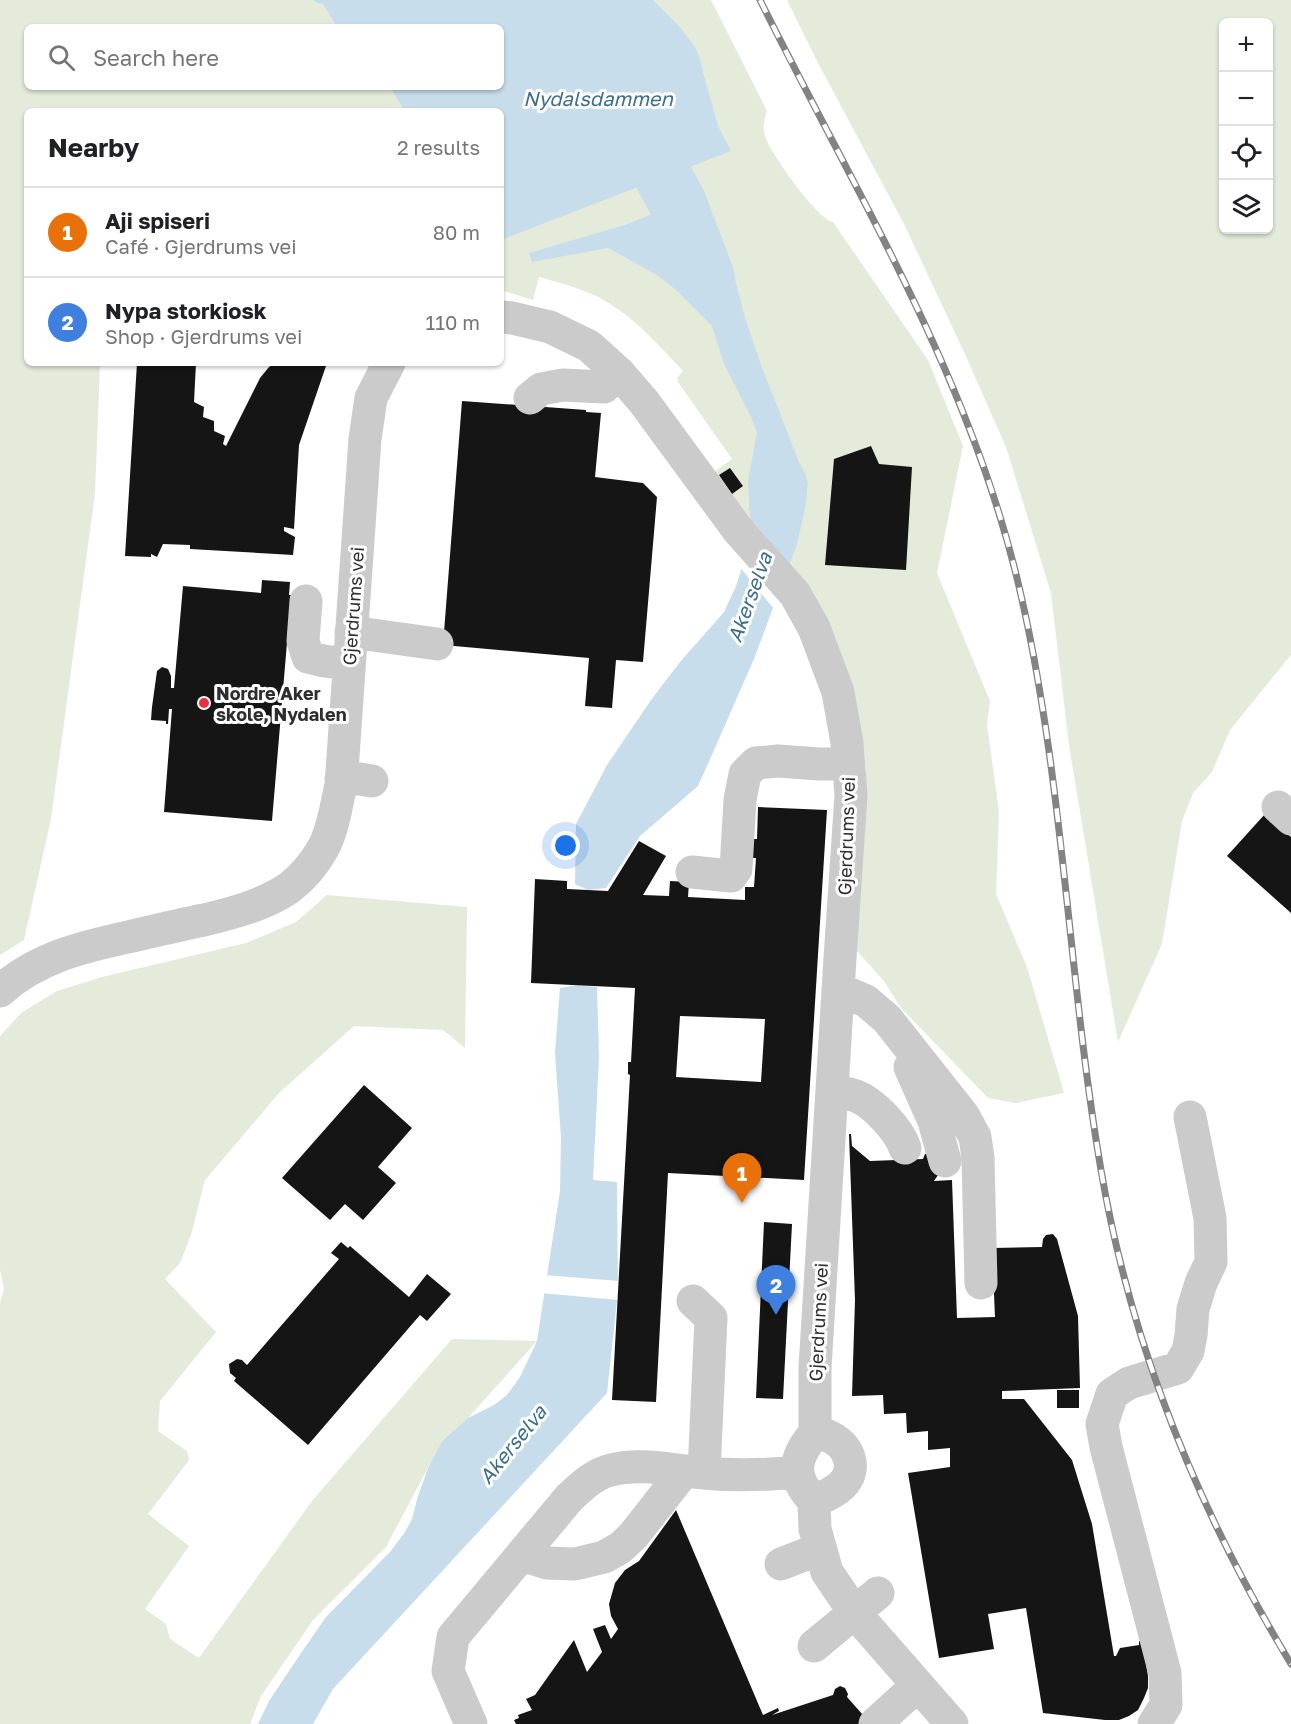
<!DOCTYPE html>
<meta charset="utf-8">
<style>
:root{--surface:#fff;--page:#f2f2f2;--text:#202124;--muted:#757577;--line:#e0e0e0;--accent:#0b8043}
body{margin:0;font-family:"Golos Text",sans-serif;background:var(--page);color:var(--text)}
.controls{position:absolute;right:18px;top:18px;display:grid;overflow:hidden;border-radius:9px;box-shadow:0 2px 4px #0004}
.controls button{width:54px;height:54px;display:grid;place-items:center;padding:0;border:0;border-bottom:2px solid var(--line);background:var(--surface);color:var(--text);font:30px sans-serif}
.you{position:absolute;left:566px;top:846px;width:21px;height:21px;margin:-15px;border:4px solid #fff;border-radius:50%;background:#1a73e8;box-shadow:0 0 0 9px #1a73e833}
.badge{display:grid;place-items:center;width:39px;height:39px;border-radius:50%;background:var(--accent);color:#fff;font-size:20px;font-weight:700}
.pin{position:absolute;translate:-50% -50px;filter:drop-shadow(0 2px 3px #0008)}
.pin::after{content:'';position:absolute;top:32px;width:21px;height:18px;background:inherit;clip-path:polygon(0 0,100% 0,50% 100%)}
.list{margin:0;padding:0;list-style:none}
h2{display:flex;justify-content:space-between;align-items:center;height:78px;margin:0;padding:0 24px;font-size:26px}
h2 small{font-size:20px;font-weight:400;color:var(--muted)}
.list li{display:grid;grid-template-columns:39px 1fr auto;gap:18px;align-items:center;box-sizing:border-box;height:90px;padding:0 24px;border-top:2px solid var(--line)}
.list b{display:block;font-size:22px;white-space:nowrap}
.list p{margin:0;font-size:20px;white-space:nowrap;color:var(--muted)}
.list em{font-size:20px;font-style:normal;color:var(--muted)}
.icon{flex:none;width:33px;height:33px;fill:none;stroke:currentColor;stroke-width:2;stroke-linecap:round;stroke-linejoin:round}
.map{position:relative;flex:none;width:1291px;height:1724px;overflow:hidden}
.search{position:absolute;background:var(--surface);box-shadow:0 2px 4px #0004;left:24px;top:24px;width:480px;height:66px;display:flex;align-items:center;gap:15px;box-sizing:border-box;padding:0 21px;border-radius:9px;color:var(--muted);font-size:22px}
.panel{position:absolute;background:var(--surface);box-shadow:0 2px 4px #0004;left:24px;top:108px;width:480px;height:258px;border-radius:9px}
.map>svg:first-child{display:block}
</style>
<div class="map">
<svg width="1291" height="1724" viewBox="0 0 1291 1724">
<rect width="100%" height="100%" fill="#fff"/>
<path fill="#e4ebdb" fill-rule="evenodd" d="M0 0H711L767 111C764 121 762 129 766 139 773 156 817 219 833 222L928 360 963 446 937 573 990 701 987 725 999 812 996 894 1027 967 1064 1093 1016 1103 988 1098 901 1008 884 981 855 949 866 764 855 694 830 628 713 473 732 459 678 382 677 378 683 371C656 342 629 311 592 294 575 287 557 282 539 277L533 300 501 290V111H27V363H100L95 494 51 819 24 940 0 955ZM27 27H501V87H27Z
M787 0H1291V655L1230 730 1212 772 1193 793 1182 821 1162 944 1118 1042 1069 745 1051 593 1006 447 964 352 904 224 818 63ZM1268 22V230H1224V22Z
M327 895 467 907 465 1048 443 1030 354 1026 279 1093 205 1180 191 1235 180 1263 165 1279 216 1332 160 1401 158 1431 187 1451 189 1460 148 1514 189 1546 145 1609 166 1624 170 1639 199 1658 312 1501 452 1339 537 1341 468 1418 442 1441 386 1547 313 1620 261 1696 250 1724H0V1303L4 1289 0 1270V1036L21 1013 57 991 102 977 246 943 296 922Z"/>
<path fill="#c7ddeb" d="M313 0H653L679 26 695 47 700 59 703 72 718 126 731 151 501 240V111H405L390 87H501V27H337L323 4 317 3Z
M683 201C688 208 692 210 700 210L714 224 723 246 735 279 745 318 761 365 799 462 805 473 808 483 805 509 797 544 754 659 711 757 698 786 640 836 606 888 588 890 575 884 576 824 607 765 651 700 680 662 724 612 736 586 744 561 750 519 748 481 757 432 750 415 724 364 712 326 676 290 657 275 608 248 532 262 529 253 628 224Z
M578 985 597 987 599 1057 593 1180 617 1182 618 1291 607 1393 333 1689 313 1724H258L269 1701 299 1656 326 1617 390 1552 405 1532 412 1519 418 1496 428 1468 442 1441 468 1418 494 1405 507 1395 520 1377 537 1341 560 1191 561 1138 555 1053 560 988Z"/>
<path fill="#fff" d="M754 523 791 566 774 609 739 566 744 539Z
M544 1275 619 1281 618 1300 541 1293Z"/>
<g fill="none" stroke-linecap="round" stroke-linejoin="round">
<path stroke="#c7ddeb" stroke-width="58" d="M664 178 678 204 706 278"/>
</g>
<path fill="#151515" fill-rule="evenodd" d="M137 363H196L194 402 204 407 203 417 214 421V431L225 436 223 444 226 446 260 378 269 367 276 363H327L299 445 294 529 284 527V531L295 537 293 555 190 549V545L163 544 157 557 151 554V557L125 556Z
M462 401 586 410V412L601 413 595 477 643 483 657 497 643 662 616 660 612 708 585 706 589 658 443 645Z
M871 446 879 464 912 467 906 570 825 565 834 459Z
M730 468 743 486 732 494 719 475Z
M262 580 290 582 289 595H291L272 821 164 812 172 709H169L168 724H166V721L151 720 152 707 157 671 162 667 168 669 171 676V688H174L183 586 261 593Z
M758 807 827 810 804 1180 668 1173 656 1402 612 1400 630 1075 628 1074V1062H631L635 988 531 983 535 879 567 881V889L608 891 639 841 666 856 643 895 669 896 670 881 689 882 688 897 745 900V887H754L756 858H750L751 839H757ZM680 1016 765 1019 761 1082 676 1077Z
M1265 814 1291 837V913L1227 856Z
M364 1085 412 1128 378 1167 396 1183 363 1220 345 1204 330 1220 282 1178Z
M849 1134H851L852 1146 870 1161 923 1159 925 1154 930 1153 938 1175 934 1181 952 1180 957 1318 995 1317 992 1248 1042 1247 1043 1239 1046 1235 1053 1234 1057 1239 1078 1316 1080 1388 1002 1391V1399H1024L1072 1460 1092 1524 1114 1656H1116L1120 1648 1139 1645V1641H1142L1148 1676V1688L1144 1698 1138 1710 1129 1716 1119 1720H1105L1043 1713 1026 1608 988 1614 994 1649 939 1658 908 1473 950 1467V1448L928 1450V1431L907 1433 906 1413 884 1414 883 1395 852 1396 855 1300Z
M764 1222 792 1224 783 1399 756 1398Z
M341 1242 348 1248 350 1246 409 1297 427 1274 451 1294 427 1321 420 1315 308 1445 234 1381 236 1378 230 1373 229 1364 237 1359 242 1360 247 1365 339 1259 331 1253Z
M1057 1390H1079V1408H1057Z
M676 1510 763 1715 778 1708 779 1711 772 1715 833 1695 835 1689 840 1686 845 1688 848 1694 847 1697 871 1724H516L514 1720 519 1718 518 1715 532 1710 526 1699 535 1695 574 1640 587 1672 602 1652 593 1629 605 1625 611 1639 618 1629 611 1616 609 1604 615 1583 625 1570 639 1561Z"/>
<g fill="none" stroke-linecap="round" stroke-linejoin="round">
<path stroke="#cbcbcb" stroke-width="33" d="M501 317 512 318 550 327 589 346 619 373 644 402 738 530 795 594 814 628 838 692 847 743 851 795 840 958 815 1368V1433
M530 398 541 389 563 385 604 387 619 373
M306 601 303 641 308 657 324 661 348 664
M351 632 437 644
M341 779H360L372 781
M1278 807 1291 819
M692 872 731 876 736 869 740 800 745 774 756 763 778 761 819 764H849
M838 989 866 1001 887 1019 963 1115 975 1137 978 1158 981 1283
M0 991C36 958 82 947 128 937 154 931 179 925 204 920 233 913 264 905 289 888 302 878 314 864 322 850 333 831 336 806 341 785L365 439 371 398 389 363
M910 1067 934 1121 945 1161
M832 1090C839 1092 848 1093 856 1096 874 1103 899 1130 905 1148
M693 1301 711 1318 704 1473
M814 1501C824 1497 835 1492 842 1485 859 1468 848 1444 828 1436 824 1434 819 1434 815 1433 793 1458 791 1477 814 1501L815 1529 827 1572 854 1612 952 1724
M522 1555 547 1563 575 1564 604 1557 620 1548 633 1536 684 1471
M781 1564 819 1549
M814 1646 878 1593
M471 1724 448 1671 453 1637 569 1498C581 1487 594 1474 611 1470 641 1462 674 1471 704 1473 735 1476 766 1475 797 1472
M875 1724 918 1685
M1154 1724 1166 1705 1165 1673 1106 1447 1102 1424 1112 1394 1129 1383 1178 1368 1188 1351 1191 1335 1193 1309 1201 1283 1211 1262 1210 1218 1190 1117"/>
<g stroke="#838383" stroke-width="7">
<path id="rail" d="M760 0C853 188 965 368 1016 574 1064 770 1067 972 1101 1170 1131 1346 1199 1512 1291 1664"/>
</g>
<use href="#rail" stroke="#fff" stroke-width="4.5" stroke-dasharray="14" stroke-linecap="butt"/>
</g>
<circle fill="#e4303f" stroke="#fff" stroke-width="2" cx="204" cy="703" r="6"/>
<g text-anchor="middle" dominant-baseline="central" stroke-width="6" stroke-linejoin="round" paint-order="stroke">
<g font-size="18" fill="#2e2e2e" stroke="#fff">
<text transform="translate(353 606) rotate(-86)">Gjerdrums vei</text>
<text transform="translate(846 836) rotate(-88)">Gjerdrums vei</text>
<text transform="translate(818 1322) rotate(-87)">Gjerdrums vei</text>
</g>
<g font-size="18" font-weight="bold" fill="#2e2e2e" stroke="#fff" text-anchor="start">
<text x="216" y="693">Nordre Aker<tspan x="216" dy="21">skole, Nydalen</tspan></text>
</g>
<g font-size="20" font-style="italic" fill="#3c6f8f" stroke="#fff">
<text x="598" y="98">Nydalsdammen</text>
<text transform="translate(749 597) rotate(-70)">Akerselva</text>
<text transform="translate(512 1444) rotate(-51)">Akerselva</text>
</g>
</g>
</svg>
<div class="controls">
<button>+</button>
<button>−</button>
<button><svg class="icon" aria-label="locate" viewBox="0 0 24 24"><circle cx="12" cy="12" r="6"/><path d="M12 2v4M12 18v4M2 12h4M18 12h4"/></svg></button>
<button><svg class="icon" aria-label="layers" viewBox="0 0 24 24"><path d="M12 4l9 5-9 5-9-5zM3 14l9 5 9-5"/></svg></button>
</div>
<div class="you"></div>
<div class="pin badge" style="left:742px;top:1203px;background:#e8710a">1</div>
<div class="pin badge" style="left:776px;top:1315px;background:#3f7fe0">2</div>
<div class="search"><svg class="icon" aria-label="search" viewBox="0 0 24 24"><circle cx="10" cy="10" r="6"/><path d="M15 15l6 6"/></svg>Search here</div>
<section class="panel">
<h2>Nearby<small>2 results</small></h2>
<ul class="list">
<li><span class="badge" style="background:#e8710a">1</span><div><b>Aji spiseri</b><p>Café · Gjerdrums vei</p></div><em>80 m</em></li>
<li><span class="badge" style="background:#3f7fe0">2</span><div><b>Nypa storkiosk</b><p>Shop · Gjerdrums vei</p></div><em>110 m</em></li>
</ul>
</section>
</div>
